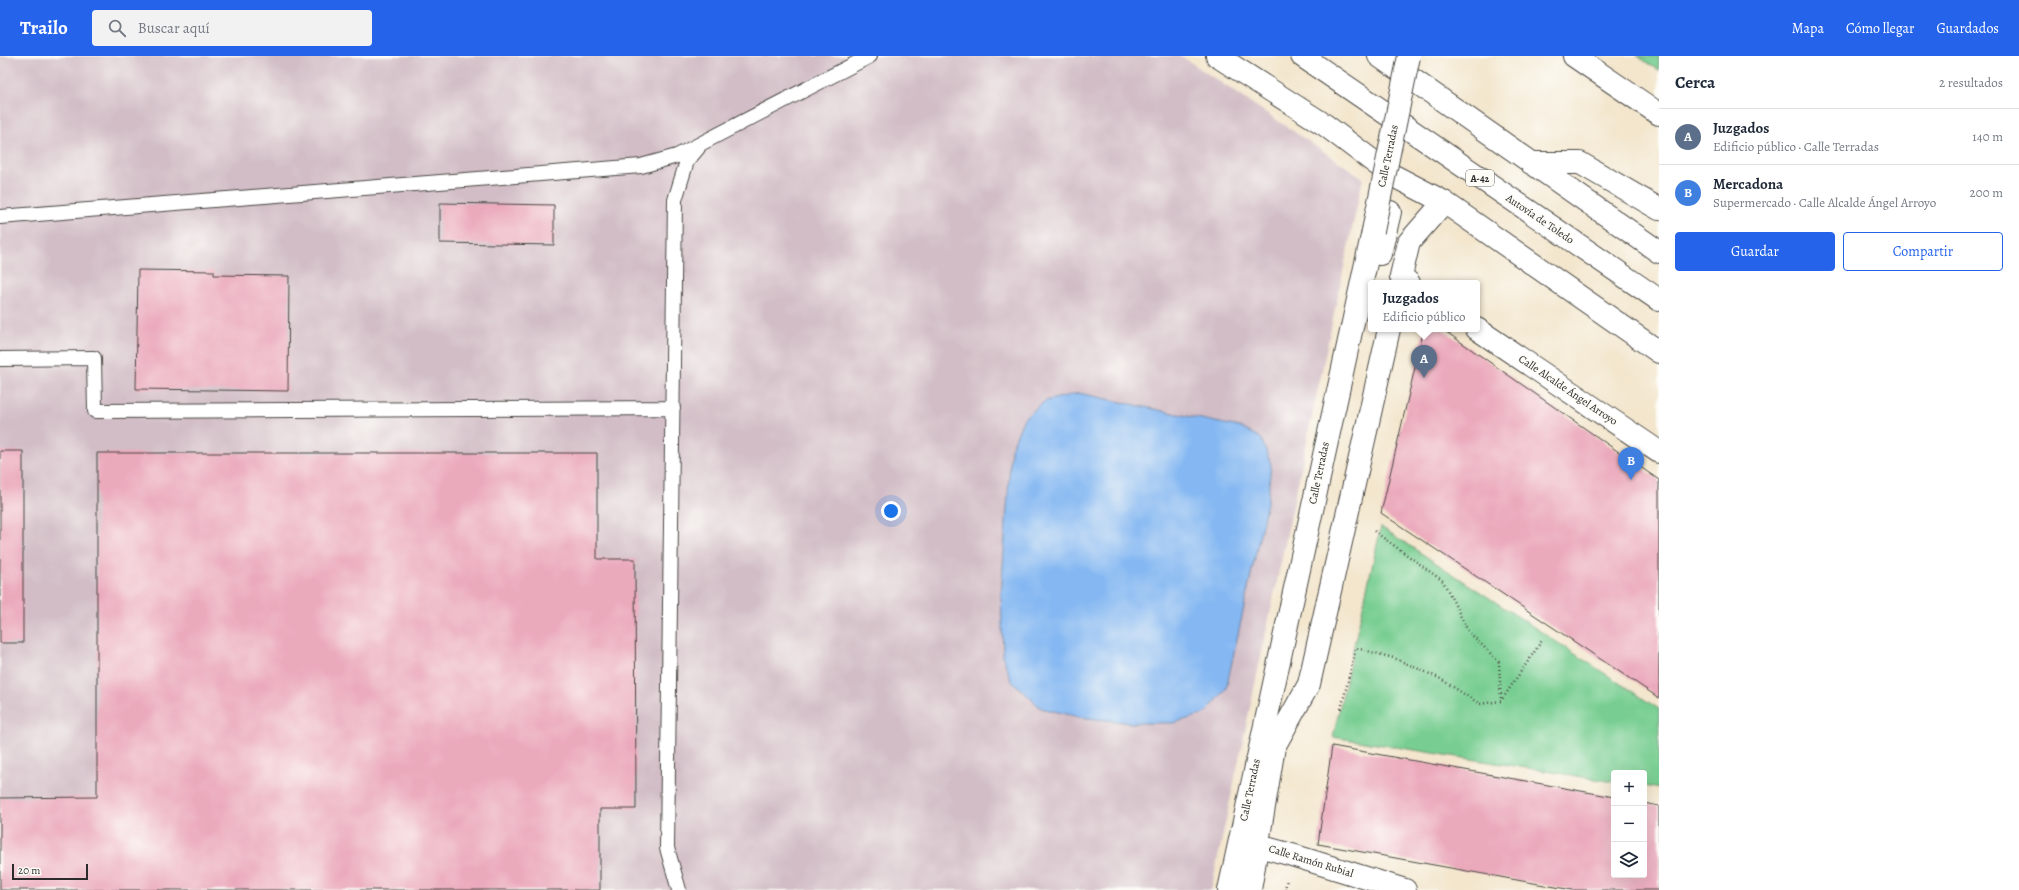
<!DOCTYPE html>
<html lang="es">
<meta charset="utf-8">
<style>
:root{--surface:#fff;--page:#f2f2f3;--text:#1f2937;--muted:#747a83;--line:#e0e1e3;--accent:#2563eb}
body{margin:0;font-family:Alegreya,serif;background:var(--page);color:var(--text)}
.controls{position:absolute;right:12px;bottom:12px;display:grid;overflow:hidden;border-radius:4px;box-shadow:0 4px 16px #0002}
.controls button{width:36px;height:36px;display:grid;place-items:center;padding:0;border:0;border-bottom:1px solid var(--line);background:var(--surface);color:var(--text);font:20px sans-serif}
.scale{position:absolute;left:12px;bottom:10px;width:76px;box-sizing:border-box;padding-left:4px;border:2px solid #2b2b2b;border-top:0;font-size:11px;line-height:14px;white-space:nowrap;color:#2b2b2b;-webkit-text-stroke:3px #fdfcf7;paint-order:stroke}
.you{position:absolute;left:891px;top:455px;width:14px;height:14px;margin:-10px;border:3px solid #fff;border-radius:50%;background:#1a73e8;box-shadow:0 0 0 6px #1a73e833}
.badge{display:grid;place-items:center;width:26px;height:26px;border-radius:50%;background:var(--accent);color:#fff;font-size:13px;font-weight:700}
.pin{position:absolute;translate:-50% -33px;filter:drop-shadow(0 1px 2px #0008)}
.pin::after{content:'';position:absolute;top:21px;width:14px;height:12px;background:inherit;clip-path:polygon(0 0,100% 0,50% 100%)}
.popup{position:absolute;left:1368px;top:224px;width:112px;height:52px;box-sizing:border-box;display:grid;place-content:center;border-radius:4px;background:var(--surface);filter:drop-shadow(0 1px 3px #0005);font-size:13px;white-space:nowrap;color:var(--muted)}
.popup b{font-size:15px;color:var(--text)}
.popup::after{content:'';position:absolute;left:50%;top:100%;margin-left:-8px;border:8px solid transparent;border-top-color:var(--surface)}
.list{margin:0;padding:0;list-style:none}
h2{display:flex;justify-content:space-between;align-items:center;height:52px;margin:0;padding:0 16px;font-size:17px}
h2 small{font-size:13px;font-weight:400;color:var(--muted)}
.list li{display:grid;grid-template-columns:26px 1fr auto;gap:12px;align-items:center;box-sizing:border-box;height:56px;padding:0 16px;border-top:1px solid var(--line)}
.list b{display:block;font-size:15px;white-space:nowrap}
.list p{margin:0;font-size:13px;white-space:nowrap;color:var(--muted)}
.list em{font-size:13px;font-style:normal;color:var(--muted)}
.actions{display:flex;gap:8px;padding:12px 16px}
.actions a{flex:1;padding:9px 0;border:1px solid var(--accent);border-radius:4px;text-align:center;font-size:14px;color:var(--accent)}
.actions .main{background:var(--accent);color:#fff}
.icon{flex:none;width:22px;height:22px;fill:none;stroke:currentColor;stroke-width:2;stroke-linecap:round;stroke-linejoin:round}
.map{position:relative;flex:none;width:1659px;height:834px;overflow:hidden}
header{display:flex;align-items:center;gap:24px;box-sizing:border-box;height:56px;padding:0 20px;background:var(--accent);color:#fff}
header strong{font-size:19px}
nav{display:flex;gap:22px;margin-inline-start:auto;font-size:14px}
.search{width:280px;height:36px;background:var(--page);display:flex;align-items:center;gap:10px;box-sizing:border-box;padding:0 14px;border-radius:4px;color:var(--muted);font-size:15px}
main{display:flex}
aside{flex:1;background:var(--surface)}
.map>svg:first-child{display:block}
</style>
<header>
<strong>Trailo</strong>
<div class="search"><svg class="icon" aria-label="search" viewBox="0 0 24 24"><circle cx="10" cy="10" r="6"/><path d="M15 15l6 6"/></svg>Buscar aquí</div>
<nav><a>Mapa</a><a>Cómo llegar</a><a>Guardados</a></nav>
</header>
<main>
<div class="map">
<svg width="1659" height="834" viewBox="0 0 1659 834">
<rect width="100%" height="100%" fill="#fdfcf7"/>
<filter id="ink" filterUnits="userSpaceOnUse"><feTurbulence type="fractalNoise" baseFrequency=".025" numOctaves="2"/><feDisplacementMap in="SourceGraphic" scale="8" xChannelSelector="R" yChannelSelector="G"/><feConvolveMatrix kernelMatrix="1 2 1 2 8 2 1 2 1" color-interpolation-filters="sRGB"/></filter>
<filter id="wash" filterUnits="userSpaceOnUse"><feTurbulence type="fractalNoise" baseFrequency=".012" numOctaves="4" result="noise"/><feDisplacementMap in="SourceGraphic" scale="16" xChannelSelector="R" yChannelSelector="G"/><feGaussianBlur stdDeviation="0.9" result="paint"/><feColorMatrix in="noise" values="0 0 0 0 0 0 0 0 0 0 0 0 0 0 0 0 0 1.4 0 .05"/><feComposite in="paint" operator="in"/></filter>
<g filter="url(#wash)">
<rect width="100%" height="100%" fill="#f3e6cd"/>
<path fill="#d2bdc6" d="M0 0H1181L1363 122 1211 834H0Z"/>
<path fill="#78ce92" stroke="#527c5e" d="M1637 0H1659V15Z
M1381 471 1659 653V733L1644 730V717H1614V726L1333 681Z"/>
<path fill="#85b8f2" stroke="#58728e" d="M1079 337 1239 371 1261 382 1271 408 1268 442 1226 633 1205 658 1173 667H1132L1079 661 1041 652 1011 624 1003 601 1001 539 1011 393 1024 362 1045 345Z"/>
<g id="blocks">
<path fill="#eba9bc" d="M440 147 554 149V189L440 187Z
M138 214 214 215V219L289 220 288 335 136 333Z
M1424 273H1442L1659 424V642L1381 457Z
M0 395H23V587H0Z
M97 397H597V503H635L636 753H600V834H0V742L97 741Z
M1332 690 1614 741V819H1644V747L1659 750V834H1572L1318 788Z"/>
</g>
</g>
<g filter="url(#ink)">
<use href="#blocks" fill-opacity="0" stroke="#494743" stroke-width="1"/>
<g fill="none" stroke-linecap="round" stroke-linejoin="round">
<g stroke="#494743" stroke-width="16">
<path id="service" d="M0 161 641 110 677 100 870 0
M0 303 94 302 95 355 673 352
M679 834 667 792 675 144 687 105 698 92"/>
</g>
<g stroke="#494743" stroke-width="24">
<path id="minor" d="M1217 0 1325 69 1390 118 1444 146 1659 296
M1380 198 1390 156
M1409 227 1401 220 1409 186 1444 146
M1477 273 1659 396
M1274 691 1309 628 1389 273
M1244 786 1292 799 1405 834
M1229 834 1373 175
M1250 834 1276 679"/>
</g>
<g stroke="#494743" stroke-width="24">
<path id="motorway" d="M1302 0 1659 244
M1379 0 1659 196
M1574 0 1659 58
M1531 107H1580L1659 153"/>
</g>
<path stroke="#494743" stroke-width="2.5" stroke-dasharray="1 3" stroke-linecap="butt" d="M1374 475 1443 525 1468 575 1499 606 1501 644
M1341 653 1356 592 1394 602 1439 622 1480 648 1501 645 1543 583
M1285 834 1287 823"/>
<use href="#service" stroke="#fff" stroke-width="14"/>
<use href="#minor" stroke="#fff" stroke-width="22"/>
<use href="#motorway" stroke="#fff" stroke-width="22"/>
<g stroke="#494743" stroke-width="24" stroke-linecap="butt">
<path id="minor-bridge" d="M1373 175 1409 0"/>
</g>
<use href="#minor-bridge" stroke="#fff" stroke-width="22"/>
</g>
</g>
<g text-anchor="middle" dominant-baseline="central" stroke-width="3.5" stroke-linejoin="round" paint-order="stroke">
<rect fill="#fdfcf7" stroke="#6a6a68" stroke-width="1" x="1466" y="114" width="28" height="16" rx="3"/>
<g font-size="10" font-weight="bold" fill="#2b2b2b">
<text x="1480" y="122">A-42</text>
</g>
<g font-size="11" fill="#2b2b2b" stroke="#fdfcf7">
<text transform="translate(1388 100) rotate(-78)">Calle Terradas</text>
<text transform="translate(1540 163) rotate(34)">Autovía de Toledo</text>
<text transform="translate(1568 334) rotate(34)">Calle Alcalde Ángel Arroyo</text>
<text transform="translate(1319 417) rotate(-78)">Calle Terradas</text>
<text transform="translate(1250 734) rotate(-78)">Calle Terradas</text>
<text transform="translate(1311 805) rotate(17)">Calle Ramón Rubial</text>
</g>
</g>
</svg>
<div class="controls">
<button>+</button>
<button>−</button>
<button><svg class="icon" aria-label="layers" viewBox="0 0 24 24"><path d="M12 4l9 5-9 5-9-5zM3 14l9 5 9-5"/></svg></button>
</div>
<div class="scale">20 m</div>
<div class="you"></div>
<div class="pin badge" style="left:1424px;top:322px;background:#5c6f8a">A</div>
<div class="popup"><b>Juzgados</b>Edificio público</div>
<div class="pin badge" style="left:1631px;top:424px;background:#3f7fe0">B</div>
</div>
<aside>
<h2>Cerca<small>2 resultados</small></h2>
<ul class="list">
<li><span class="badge" style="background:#5c6f8a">A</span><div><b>Juzgados</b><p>Edificio público · Calle Terradas</p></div><em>140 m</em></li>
<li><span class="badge" style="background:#3f7fe0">B</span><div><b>Mercadona</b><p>Supermercado · Calle Alcalde Ángel Arroyo</p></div><em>200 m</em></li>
</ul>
<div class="actions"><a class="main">Guardar</a><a>Compartir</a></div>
</aside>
</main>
